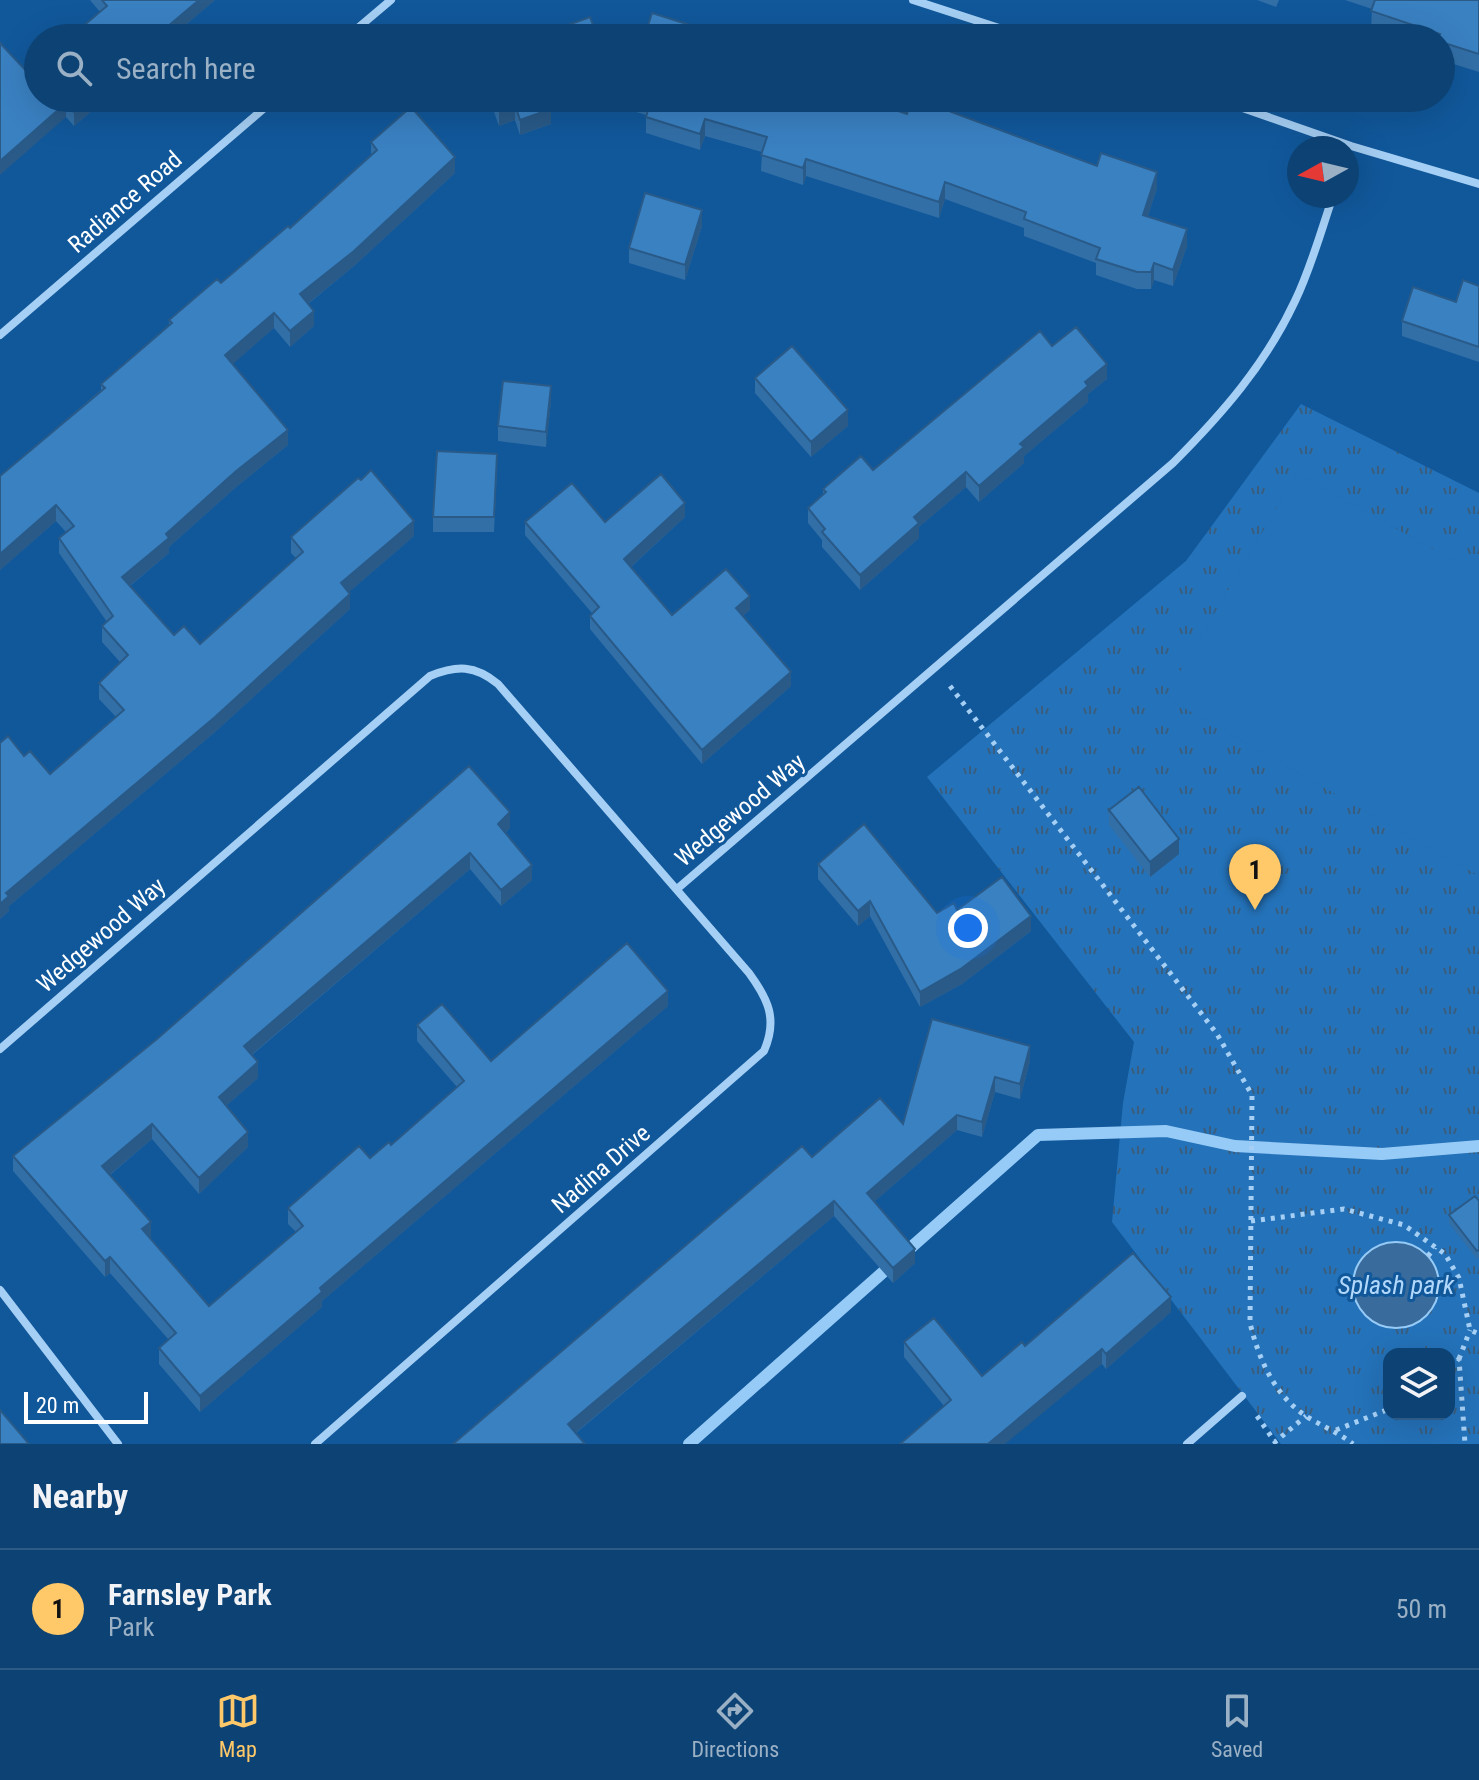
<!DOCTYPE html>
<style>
:root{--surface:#0d4274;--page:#1b4d7c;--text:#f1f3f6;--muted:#9ab0c5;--line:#2d5b86;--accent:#ffc868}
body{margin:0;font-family:"Roboto Condensed",sans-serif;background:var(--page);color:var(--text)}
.controls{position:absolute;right:24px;bottom:24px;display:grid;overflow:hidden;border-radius:16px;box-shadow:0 8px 32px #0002}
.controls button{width:72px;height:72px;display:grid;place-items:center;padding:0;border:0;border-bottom:2px solid var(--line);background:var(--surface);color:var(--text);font:40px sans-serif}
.compass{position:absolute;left:1287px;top:136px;width:72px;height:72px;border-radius:50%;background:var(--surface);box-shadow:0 8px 32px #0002;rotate:262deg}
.scale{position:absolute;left:24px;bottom:20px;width:124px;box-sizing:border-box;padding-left:8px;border:4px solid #fff;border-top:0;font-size:22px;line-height:28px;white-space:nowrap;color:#fff;-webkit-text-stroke:6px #11589b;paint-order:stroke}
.you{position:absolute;left:968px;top:928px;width:28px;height:28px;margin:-20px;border:6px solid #fff;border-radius:50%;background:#1a73e8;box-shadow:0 0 0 12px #1a73e833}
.badge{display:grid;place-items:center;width:52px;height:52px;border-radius:50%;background:var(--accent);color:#111;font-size:26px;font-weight:700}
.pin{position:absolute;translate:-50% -66px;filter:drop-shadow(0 2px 4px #0008)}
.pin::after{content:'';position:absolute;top:42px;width:28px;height:24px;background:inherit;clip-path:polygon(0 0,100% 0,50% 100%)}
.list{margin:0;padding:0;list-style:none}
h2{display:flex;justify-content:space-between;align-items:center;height:104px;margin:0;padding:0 32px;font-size:34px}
h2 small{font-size:26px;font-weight:400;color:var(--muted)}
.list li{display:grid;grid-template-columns:52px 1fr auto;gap:24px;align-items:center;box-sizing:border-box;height:120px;padding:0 32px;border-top:2px solid var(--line)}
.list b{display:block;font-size:30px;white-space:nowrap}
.list p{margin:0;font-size:26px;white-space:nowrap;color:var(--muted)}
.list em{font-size:26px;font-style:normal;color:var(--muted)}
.icon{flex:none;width:44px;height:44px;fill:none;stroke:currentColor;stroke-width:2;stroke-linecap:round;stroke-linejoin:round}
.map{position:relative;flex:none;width:1479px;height:1444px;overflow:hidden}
.search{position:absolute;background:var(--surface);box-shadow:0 8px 32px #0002;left:24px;right:24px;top:24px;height:88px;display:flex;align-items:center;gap:20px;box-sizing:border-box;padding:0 28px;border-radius:44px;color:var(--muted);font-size:30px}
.sheet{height:224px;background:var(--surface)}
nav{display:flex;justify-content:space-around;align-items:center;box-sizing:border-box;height:112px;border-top:2px solid var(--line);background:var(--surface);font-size:22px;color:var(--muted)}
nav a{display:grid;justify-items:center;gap:4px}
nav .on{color:var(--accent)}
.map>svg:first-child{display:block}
</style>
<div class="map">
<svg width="1479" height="1444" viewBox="0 0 1479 1444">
<defs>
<pattern id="park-tufts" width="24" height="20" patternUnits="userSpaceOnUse" patternTransform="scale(2)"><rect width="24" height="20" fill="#2472b9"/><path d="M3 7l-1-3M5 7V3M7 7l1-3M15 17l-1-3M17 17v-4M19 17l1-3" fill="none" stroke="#3a5d7d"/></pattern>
</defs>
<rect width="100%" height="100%" fill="#11589b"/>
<path fill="url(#park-tufts)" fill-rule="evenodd" d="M1301 404 1479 493V1444H1281L1112 1222 1123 1103 1134 1042 927 777 1186 561ZM1389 1354H1449V1414H1389Z"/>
<path fill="#2472b9" d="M1297 473 1479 575V876L1165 697Z"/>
<path fill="#396b9c" stroke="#97cbf7" stroke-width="2" d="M1353 1285a43 43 0 1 1 86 0a43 43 0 1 1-86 0Z"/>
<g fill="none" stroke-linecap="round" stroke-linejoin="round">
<path stroke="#97cbf7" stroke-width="12" d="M689 1444 1038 1135 1166 1131 1235 1146 1382 1154 1479 1146"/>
<path stroke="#a5cff4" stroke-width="5" stroke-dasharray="4 6" stroke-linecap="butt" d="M950 686 1217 1034 1252 1095 1250 1323C1259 1360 1275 1397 1309 1418 1324 1427 1339 1433 1353 1444
M1251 1221 1344 1209 1404 1225 1445 1254 1459 1278 1470 1330 1479 1334
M1428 1256 1435 1247
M1459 1359 1470 1330
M1449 1366 1459 1359 1465 1444
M1257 1416 1275 1442 1306 1416
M1336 1430 1389 1409"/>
<path stroke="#a5cff4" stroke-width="8" d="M913 0 1030 38
M346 38 391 0
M1214 98 1351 146 1479 184
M0 335 276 98
M677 889 1173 463C1222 414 1265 365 1295 301 1311 268 1321 231 1333 196
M0 1049 430 676C457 665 475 665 498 684L749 973C768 999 778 1019 764 1051L315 1444
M0 1290 118 1444
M1187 1444 1242 1396"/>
</g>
<path fill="#326fa7" d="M90 0H215L170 38H69L100 12Z
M1257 0H1279L1276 7Z
M1345 0H1479V72L1441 60V38H1398L1371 29 1372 9Z
M38 98H107L74 126 66 117Z
M489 98H571L550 105 551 124 520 135 515 120 499 126Z
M627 98H860L907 114 1157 188 1148 216 1187 246 1173 286 1154 280 1151 289H1137L1096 275V263L1024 236V228L945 199 939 218 806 176 803 185 761 171 762 152 705 136 700 150 646 133V115L627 109Z
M371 142 455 173 354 266 308 304 314 326 290 347 274 328 232 364 288 445 235 488 169 547V553L130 586 174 635 200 644 296 558 291 553V537L414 536 349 592 350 609 215 732 9 906V911L0 919 24 756 50 774 116 717 99 699V683L120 662 102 642V626L107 622 59 553V538L66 532 56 521 0 570V476L101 390V384L169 325V320L221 283 290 228 371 156Z
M702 226 685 280 629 263V248Z
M1479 286V362L1402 336V321L1456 302Z
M1052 346 1107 379 1088 394V402L1024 456V463L979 502 966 487 919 527V538L860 590 822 547V540L808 523V508L823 494V489L873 470Z
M755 378 848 426 811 457 755 393Z
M551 401 546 447 498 441V426Z
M497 469 494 532H433V517Z
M685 517 631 567 672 615 750 610 743 616 791 686 702 764 590 629V616L592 613 525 535V522H605Z
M1109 810 1179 854 1150 877 1109 825Z
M510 828 505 833 532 880 501 906 470 869 252 1055 258 1078 226 1106 248 1147 199 1194 152 1139 110 1175 151 1237 150 1238 209 1306 296 1232 288 1224V1208L391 1145 457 1087 417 1041V1025L491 1061 668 1006 322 1301V1307L200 1412 159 1364V1348L169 1340 110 1273 105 1277 13 1171V1156L157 1039Z
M818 864 937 913 957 910 1031 931 962 984 920 1007 870 916 858 926 818 879Z
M932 1019 1030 1061 1020 1099 995 1092 982 1137 957 1130 875 1201 915 1263 893 1283 834 1216 576 1433 453 1444 812 1157 903 1124Z
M1479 1201V1258L1477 1259 1449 1223V1215Z
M1171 1312 1106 1369 1102 1364 944 1406 904 1357V1342L982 1376 1025 1346Z"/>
<path fill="#295a88" d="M199 0H215L170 38H154Z
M91 98H107L74 126V112Z
M545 98H571L545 107Z
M66 103V117L0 175V161Z
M515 105V120L499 126V111Z
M551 109V124L520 135V120Z
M705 119V136L700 150V134Z
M455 157V173L354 266 300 310V294Z
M806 159V176L803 185V168Z
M1157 172V188L1143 231V215Z
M945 182V199L939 218V202Z
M702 210V226L685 280V265Z
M1187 229V246L1173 286V270Z
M1154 263V280L1151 289V272Z
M314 311V326L290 347V331Z
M274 313V328L225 371V355Z
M1107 364V379L1088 394V402L1024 456V463L979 502V486L1020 444 1085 382Z
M551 386V401L546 447V432Z
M848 410V426L811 457V442Z
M288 430V445L235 488 169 547V553L122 592V577L166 534 235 472Z
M966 472V487L919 527V538L860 590V575L914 517Z
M685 503V517L624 573V559Z
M56 505V521L0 570V554Z
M414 521V536L341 599V583Z
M350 594V609L215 732 9 906V911L0 919V904L6 893Z
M750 596V610L736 622V608Z
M791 672V686L702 764V750Z
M510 812V828L498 839V824Z
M1179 839V854L1150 877V862Z
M470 853V869L244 1061V1046Z
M532 865V880L501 906V890Z
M870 901V916L858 926V911Z
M1031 916V931L962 984 920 1007V992Z
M668 991V1006L322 1301V1307L200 1412V1396L320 1288Z
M1030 1046V1061L1020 1099V1084Z
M258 1062V1078L219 1112V1097Z
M995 1077V1092L982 1137V1122Z
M957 1115V1130L867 1208V1193Z
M152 1124V1139L102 1181V1166Z
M248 1132V1147L199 1194V1178Z
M834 1201V1216L568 1439V1424Z
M151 1222V1237L142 1245V1229Z
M915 1249V1263L893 1283V1268Z
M110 1257V1273L105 1277V1261Z
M1171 1297V1312L1106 1369V1354Z
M1102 1349V1364L1005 1444H988Z"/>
<path fill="#3a81c2" stroke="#295a88" stroke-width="2" d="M102 0H199L154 38H69L107 6Z
M1375 0H1479V54L1441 42V38H1438L1440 34 1371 11Z
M652 13 706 30 703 38H644Z
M590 17 598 38H532Z
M0 43 28 73 38 65V98H91L74 112 66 103 0 161Z
M494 98H547L551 109 520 120 515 105 499 111Z
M644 98H860L907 114 912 98H914L1097 166 1101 153 1157 172 1143 215 1187 229 1173 270 1154 263 1151 272H1137L1096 259 1100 248 1024 219 1026 212 945 182 939 202 806 159 803 168 761 155 767 137 705 119 700 134 646 117 651 100Z
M411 107 455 157 354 251 300 294 314 311 290 331 274 313 225 355 288 430 235 472 166 534 169 538 122 577 174 635 184 626 200 644 303 552 291 537 358 478 361 480 371 470 414 521 341 583 350 594 215 717 6 893 9 896 0 904V743L8 736 24 756 30 751 50 774 124 710 99 683 128 655 102 626 113 616 59 538 74 526 56 505 0 554V476L105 388 101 384 172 323 169 320 217 279 221 283 288 226 290 228 377 150 371 142Z
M645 193 702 210 685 265 629 248Z
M1463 280 1479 286V347L1402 321 1413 287 1456 302Z
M1076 327 1107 364 1085 382 1088 386 1020 444 1024 447 979 486 966 472 914 517 919 523 860 575 822 532 825 529 808 508 826 492 823 489 861 456 873 470 1040 331 1052 346Z
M792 346 848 410 811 442 755 378Z
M503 381 551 386 546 432 498 426Z
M437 451 497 454 494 517H433Z
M661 474 685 503 624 559 672 615 726 569 750 596 736 608 791 672 702 750 590 616 599 607 525 522 572 483 605 522Z
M469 766 510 812 498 824 532 865 501 890 470 853 244 1046 258 1062 219 1097 248 1132 199 1178 152 1124 102 1166 151 1222 142 1229 209 1306 303 1226 288 1208 359 1146 370 1158 389 1142 391 1145 464 1081 417 1025 442 1004 491 1061 627 943 668 991 320 1288 322 1292 200 1396 159 1348 176 1333 110 1257 105 1261 13 1156 157 1039Z
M1139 787 1179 839 1150 862 1109 810Z
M864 824 937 913 954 903 957 910 1002 877 1031 916 962 968 920 992 870 901 858 911 818 864Z
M932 1019 1030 1046 1020 1084 995 1077 982 1122 957 1115 867 1193 915 1249 893 1268 834 1201 568 1424 585 1444H453L802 1146 812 1157 880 1098 903 1124Z
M1475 1196 1479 1201V1250L1477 1251 1449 1215Z
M1133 1253 1171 1297 1106 1354 1102 1349 988 1444H900L951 1400 904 1342 934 1318 982 1376 1022 1342 1025 1346Z
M0 1410 29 1444H0Z"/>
<g text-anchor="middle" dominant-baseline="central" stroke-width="6" stroke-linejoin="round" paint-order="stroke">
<g font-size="24" fill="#fff" stroke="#11589b">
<text transform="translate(125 202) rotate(-41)">Radiance Road</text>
<text transform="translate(740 810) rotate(-40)">Wedgewood Way</text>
<text transform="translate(101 935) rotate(-41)">Wedgewood Way</text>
<text transform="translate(601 1169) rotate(-41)">Nadina Drive</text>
</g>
<g font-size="26" font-style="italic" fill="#b2d8fb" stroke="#11589b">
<text x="1396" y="1285">Splash park</text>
</g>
</g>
</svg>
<div class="controls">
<button><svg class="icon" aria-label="layers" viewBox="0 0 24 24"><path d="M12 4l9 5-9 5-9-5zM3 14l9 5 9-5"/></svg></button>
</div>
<svg class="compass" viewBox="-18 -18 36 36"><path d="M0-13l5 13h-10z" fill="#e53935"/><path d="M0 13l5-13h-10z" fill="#9ab0c5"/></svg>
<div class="scale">20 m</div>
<div class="you"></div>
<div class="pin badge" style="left:1255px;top:910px">1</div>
<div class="search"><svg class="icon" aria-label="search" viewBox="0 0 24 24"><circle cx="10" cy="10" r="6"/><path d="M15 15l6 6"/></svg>Search here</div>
</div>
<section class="sheet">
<h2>Nearby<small></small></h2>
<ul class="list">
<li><span class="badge">1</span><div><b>Farnsley Park</b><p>Park</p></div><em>50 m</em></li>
</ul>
</section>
<nav>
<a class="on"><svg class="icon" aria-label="map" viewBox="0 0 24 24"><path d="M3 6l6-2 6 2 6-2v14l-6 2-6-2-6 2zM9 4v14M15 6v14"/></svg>Map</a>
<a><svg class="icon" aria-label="directions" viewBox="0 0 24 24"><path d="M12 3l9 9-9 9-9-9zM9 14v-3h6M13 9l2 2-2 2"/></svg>Directions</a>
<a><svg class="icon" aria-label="saved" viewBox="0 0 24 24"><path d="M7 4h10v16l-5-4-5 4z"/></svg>Saved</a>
</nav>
